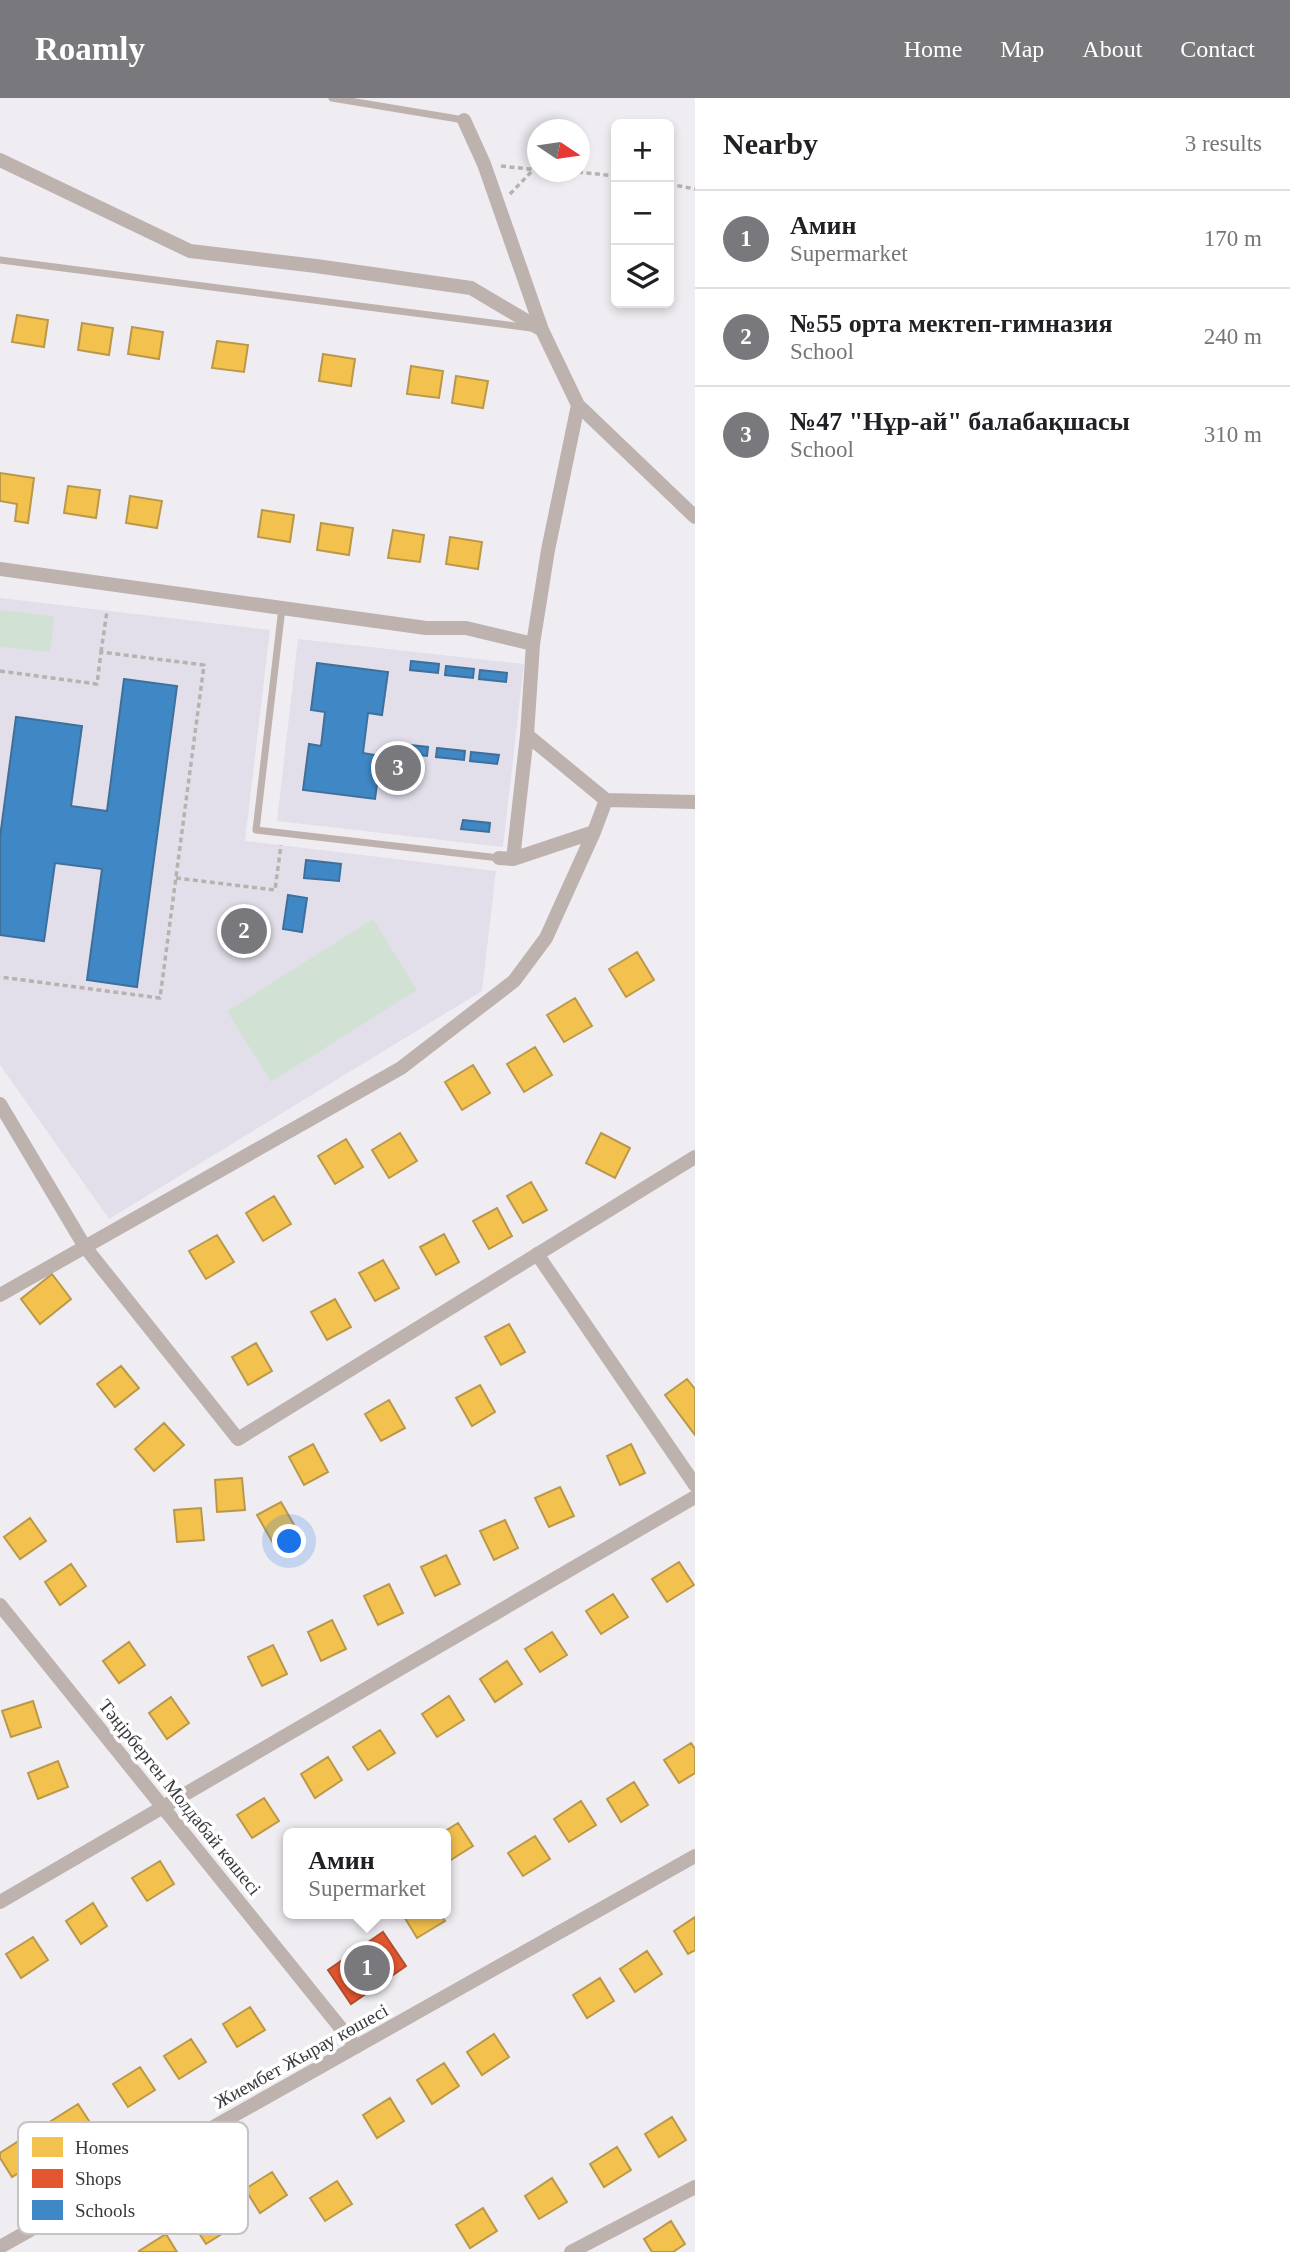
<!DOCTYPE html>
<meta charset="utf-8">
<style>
:root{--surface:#fff;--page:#f6f6f6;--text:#202124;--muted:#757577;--line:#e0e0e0;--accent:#79787c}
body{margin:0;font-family:Georgia,serif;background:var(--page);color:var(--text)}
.controls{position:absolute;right:21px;top:21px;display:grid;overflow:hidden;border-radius:10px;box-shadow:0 4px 10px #0003}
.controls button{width:63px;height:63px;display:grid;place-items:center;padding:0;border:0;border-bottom:2px solid var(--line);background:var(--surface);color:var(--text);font:35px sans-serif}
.compass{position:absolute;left:527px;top:21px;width:63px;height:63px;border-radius:50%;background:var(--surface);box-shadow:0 4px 10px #0003;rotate:103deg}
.you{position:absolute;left:290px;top:1444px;width:24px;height:24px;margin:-18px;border:5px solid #fff;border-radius:50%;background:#1a73e8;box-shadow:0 0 0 10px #1a73e833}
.badge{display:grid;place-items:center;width:46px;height:46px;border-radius:50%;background:var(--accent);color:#fff;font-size:23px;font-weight:700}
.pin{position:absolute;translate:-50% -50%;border:4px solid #fff;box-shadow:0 2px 7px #0006}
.popup{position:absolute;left:283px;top:1730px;width:168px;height:91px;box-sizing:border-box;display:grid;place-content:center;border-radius:10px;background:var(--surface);filter:drop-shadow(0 2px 5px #0005);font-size:23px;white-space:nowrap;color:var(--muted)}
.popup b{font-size:26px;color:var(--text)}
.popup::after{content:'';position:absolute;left:50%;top:100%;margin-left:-14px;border:14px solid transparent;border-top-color:var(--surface)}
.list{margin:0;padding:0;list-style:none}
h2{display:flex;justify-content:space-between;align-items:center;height:91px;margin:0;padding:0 28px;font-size:30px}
h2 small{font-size:23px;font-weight:400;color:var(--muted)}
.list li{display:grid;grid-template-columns:46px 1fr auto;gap:21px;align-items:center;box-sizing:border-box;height:98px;padding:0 28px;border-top:2px solid var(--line)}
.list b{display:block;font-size:26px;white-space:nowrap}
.list p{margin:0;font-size:23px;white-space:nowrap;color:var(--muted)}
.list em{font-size:23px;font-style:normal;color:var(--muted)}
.icon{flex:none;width:38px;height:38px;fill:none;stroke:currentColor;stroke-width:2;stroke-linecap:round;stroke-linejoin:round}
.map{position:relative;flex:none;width:695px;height:2154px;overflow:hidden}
header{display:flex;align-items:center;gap:42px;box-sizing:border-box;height:98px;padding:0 35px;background:var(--accent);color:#fff}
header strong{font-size:33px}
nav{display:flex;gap:38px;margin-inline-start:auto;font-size:24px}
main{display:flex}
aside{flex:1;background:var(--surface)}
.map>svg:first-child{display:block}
</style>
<header>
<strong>Roamly</strong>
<nav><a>Home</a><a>Map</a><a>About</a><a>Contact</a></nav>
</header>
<main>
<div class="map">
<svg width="695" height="2154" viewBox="0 0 695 2154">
<rect width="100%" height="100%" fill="#efedf2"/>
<path fill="#e3dfea" d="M0 500 270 532 245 743 496 773 482 893 109 1121 0 967Z
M298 541 524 566 503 749 277 723Z"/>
<path fill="#d1e2d4" d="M0 512 54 518 50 554 0 549Z
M373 821 417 892 271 984 227 913Z"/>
<path fill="#f2c14e" stroke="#bb9849" stroke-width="2" d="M17 217 48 222 44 249 12 244Z
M82 225 113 230 109 257 78 252Z
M132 229 163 234 159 261 128 256Z
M217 243 248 247 244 274 212 270Z
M323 256 355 261 351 288 319 283Z
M411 268 443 273 439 300 407 296Z
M456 278 488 283 483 310 452 305Z
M0 375 34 380 28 425 15 423 17 406 0 403Z
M68 388 100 392 96 420 64 415Z
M130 398 162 403 157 430 126 425Z
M262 412 294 417 290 444 258 439Z
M321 425 353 430 349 457 317 452Z
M393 432 424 437 420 464 388 460Z
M450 439 482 444 478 471 446 466Z
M637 854 654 882 626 899 609 871Z
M575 900 592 928 564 944 547 917Z
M535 949 552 977 524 994 507 966Z
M473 967 490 995 462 1012 445 984Z
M400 1035 417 1063 389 1080 372 1052Z
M601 1035 630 1050 615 1080 586 1065Z
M346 1041 363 1069 335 1086 318 1058Z
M531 1084 547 1112 523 1125 507 1098Z
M274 1098 291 1126 263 1143 246 1115Z
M497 1110 512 1138 489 1151 473 1123Z
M444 1136 459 1164 436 1177 420 1149Z
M217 1137 234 1164 206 1181 189 1153Z
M383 1162 399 1190 375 1203 359 1175Z
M52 1176 71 1201 40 1226 21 1201Z
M335 1201 351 1229 327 1242 311 1214Z
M509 1226 525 1254 501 1267 485 1239Z
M256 1245 272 1273 248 1287 232 1259Z
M121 1268 139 1290 115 1309 97 1286Z
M687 1281 695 1291V1337L665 1297Z
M480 1287 495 1314 472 1328 456 1300Z
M389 1302 405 1330 381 1343 365 1316Z
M164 1325 184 1347 154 1373 135 1351Z
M313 1346 328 1374 304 1387 289 1359Z
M631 1346 645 1375 620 1387 607 1358Z
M242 1380 245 1412 217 1414 215 1382Z
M560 1389 574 1418 549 1429 535 1400Z
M281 1404 297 1432 273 1445 257 1417Z
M201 1410 204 1442 177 1444 174 1412Z
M30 1420 46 1443 20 1461 4 1439Z
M505 1422 518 1450 494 1462 480 1433Z
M446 1457 460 1486 435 1498 421 1469Z
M679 1464 694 1487 667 1504 652 1481Z
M71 1466 86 1488 60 1507 45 1484Z
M389 1486 403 1515 378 1527 364 1498Z
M613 1496 628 1519 601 1536 586 1513Z
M332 1522 346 1551 321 1563 308 1534Z
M552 1534 567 1557 540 1574 525 1551Z
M129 1544 145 1567 119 1585 103 1563Z
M273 1547 287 1576 262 1588 248 1559Z
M507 1563 522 1586 495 1604 480 1581Z
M449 1598 464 1622 437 1639 422 1616Z
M171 1599 189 1625 167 1641 149 1615Z
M33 1603 41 1629 11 1639 2 1613Z
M380 1632 395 1655 368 1672 353 1649Z
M691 1645 695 1651V1675L679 1685 664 1662Z
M328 1659 342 1682 315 1700 301 1676Z
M58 1663 68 1689 38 1701 28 1675Z
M634 1684 648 1707 621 1724 607 1701Z
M264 1700 279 1723 252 1740 237 1717Z
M581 1703 596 1727 569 1744 554 1721Z
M458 1725 473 1748 446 1765V1735H442Z
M535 1738 550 1761 523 1778 508 1755Z
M160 1763 174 1786 147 1803 132 1780Z
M93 1805 107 1828 81 1846 66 1823Z
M405 1816H440L445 1823 417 1840 403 1817Z
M695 1819V1852L688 1856 674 1833Z
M33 1839 48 1862 21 1880 6 1856Z
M647 1853 662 1876 635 1894 620 1871Z
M600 1880 614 1903 587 1920 573 1897Z
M250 1909 265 1932 237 1949 223 1926Z
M494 1936 509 1959 482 1977 467 1954Z
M191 1941 206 1964 179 1981 164 1958Z
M444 1965 459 1988 432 2006 417 1982Z
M140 1969 155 1992 128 2009 113 1986Z
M390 2000 404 2023 377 2040 363 2017Z
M78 2006 93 2029 66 2046 51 2023Z
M672 2019 686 2042 659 2059 645 2036Z
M25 2039 39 2062 12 2079 0 2060V2055Z
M617 2049 631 2072 604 2089 590 2066Z
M272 2074 287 2097 260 2115 245 2091Z
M552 2080 567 2104 539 2121 525 2098Z
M337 2083 352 2106 325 2123 310 2100Z
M218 2105 233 2129 206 2146 191 2123Z
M483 2110 497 2133 470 2150 456 2127Z
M671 2123 685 2146 673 2154H652L644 2141Z
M166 2136 177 2154H139V2153Z"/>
<path fill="#e4572e" stroke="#b14e32" stroke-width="2" d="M383 1834 406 1868 351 1906 328 1872Z"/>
<path fill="#3f88c5" stroke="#3e709c" stroke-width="2" d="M411 563 439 566 438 575 410 572Z
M317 565 388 574 382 617 368 615 363 655 381 658 375 701 303 692 309 646 321 648 325 614 311 612Z
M446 568 474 571 473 580 445 577Z
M480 572 507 575 506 584 479 581Z
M124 581 177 588 137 889 87 882 102 771 55 765 44 843 0 837V739L16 619 82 628 71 708 107 713Z
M401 646 428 649 427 658 400 655Z
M437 650 465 653 464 662 436 659Z
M471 654 499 657 497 666 470 663Z
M463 722 490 725 489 734 461 731Z
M306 762 341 766 339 783 304 780Z
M288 797 307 800 302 834 283 831Z"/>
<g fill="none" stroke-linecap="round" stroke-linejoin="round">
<path stroke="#b9b1b0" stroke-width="3.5" stroke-dasharray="5 3.5" stroke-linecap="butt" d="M501 68 538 72
M578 74 616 78
M669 86 695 91
M510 96 533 72
M101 554 107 513
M0 573 97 586 101 554 204 567 160 900 0 879
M176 780 275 792 281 747"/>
<path stroke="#beb2ae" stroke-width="7" d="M332 0 464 22
M0 162 531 230
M282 510 256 732 499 760"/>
<path stroke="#beb2ae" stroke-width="14" d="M464 22 484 66 542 232
M0 62 190 153 316 168 471 190 542 232 578 307 695 419
M0 471 426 530H466L533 546 527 637 606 702 695 704
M533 546 548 452 578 307
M499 760 513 761 527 637
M513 761 594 734 606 702
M0 1006 85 1149 238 1341 695 1059
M537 1156 695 1387
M0 1197 401 970 514 883 546 840 594 734
M0 1507 356 1949
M0 1804 695 1399
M0 2149 695 1758
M571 2154 695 2089"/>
</g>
<g text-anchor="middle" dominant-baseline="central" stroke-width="7" stroke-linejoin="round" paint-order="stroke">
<g font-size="19" fill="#3a393c" stroke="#fff">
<text transform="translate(180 1699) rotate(51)">Тәңірберген Молдабай көшесі</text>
<text transform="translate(301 1958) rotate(-29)">Жиембет Жырау көшесі</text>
</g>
</g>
<rect x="18" y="2024" width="230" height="112" rx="10" fill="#fff" stroke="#c4c4c4" stroke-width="2"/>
<rect x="32" y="2039" width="31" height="20" fill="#f2c14e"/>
<rect x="32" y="2071" width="31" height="19" fill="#e4572e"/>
<rect x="32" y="2102" width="31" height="20" fill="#3f88c5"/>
<g font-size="19" fill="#3a393c">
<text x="75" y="2056">Homes</text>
<text x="75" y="2087">Shops</text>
<text x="75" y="2119">Schools</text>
</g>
</svg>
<div class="controls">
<button>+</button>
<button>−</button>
<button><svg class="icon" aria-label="layers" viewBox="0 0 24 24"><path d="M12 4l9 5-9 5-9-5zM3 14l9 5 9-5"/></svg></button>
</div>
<svg class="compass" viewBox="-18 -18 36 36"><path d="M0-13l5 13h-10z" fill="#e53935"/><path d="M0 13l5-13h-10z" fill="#757577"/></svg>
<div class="you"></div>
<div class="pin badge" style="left:367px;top:1870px">1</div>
<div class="popup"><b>Амин</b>Supermarket</div>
<div class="pin badge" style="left:244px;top:833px">2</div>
<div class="pin badge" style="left:398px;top:670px">3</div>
</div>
<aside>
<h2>Nearby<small>3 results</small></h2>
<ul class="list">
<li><span class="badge">1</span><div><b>Амин</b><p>Supermarket</p></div><em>170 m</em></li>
<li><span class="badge">2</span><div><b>№55 орта мектеп-гимназия</b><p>School</p></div><em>240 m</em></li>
<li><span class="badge">3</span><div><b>№47 &quot;Нұр-ай&quot; балабақшасы</b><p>School</p></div><em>310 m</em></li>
</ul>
</aside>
</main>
